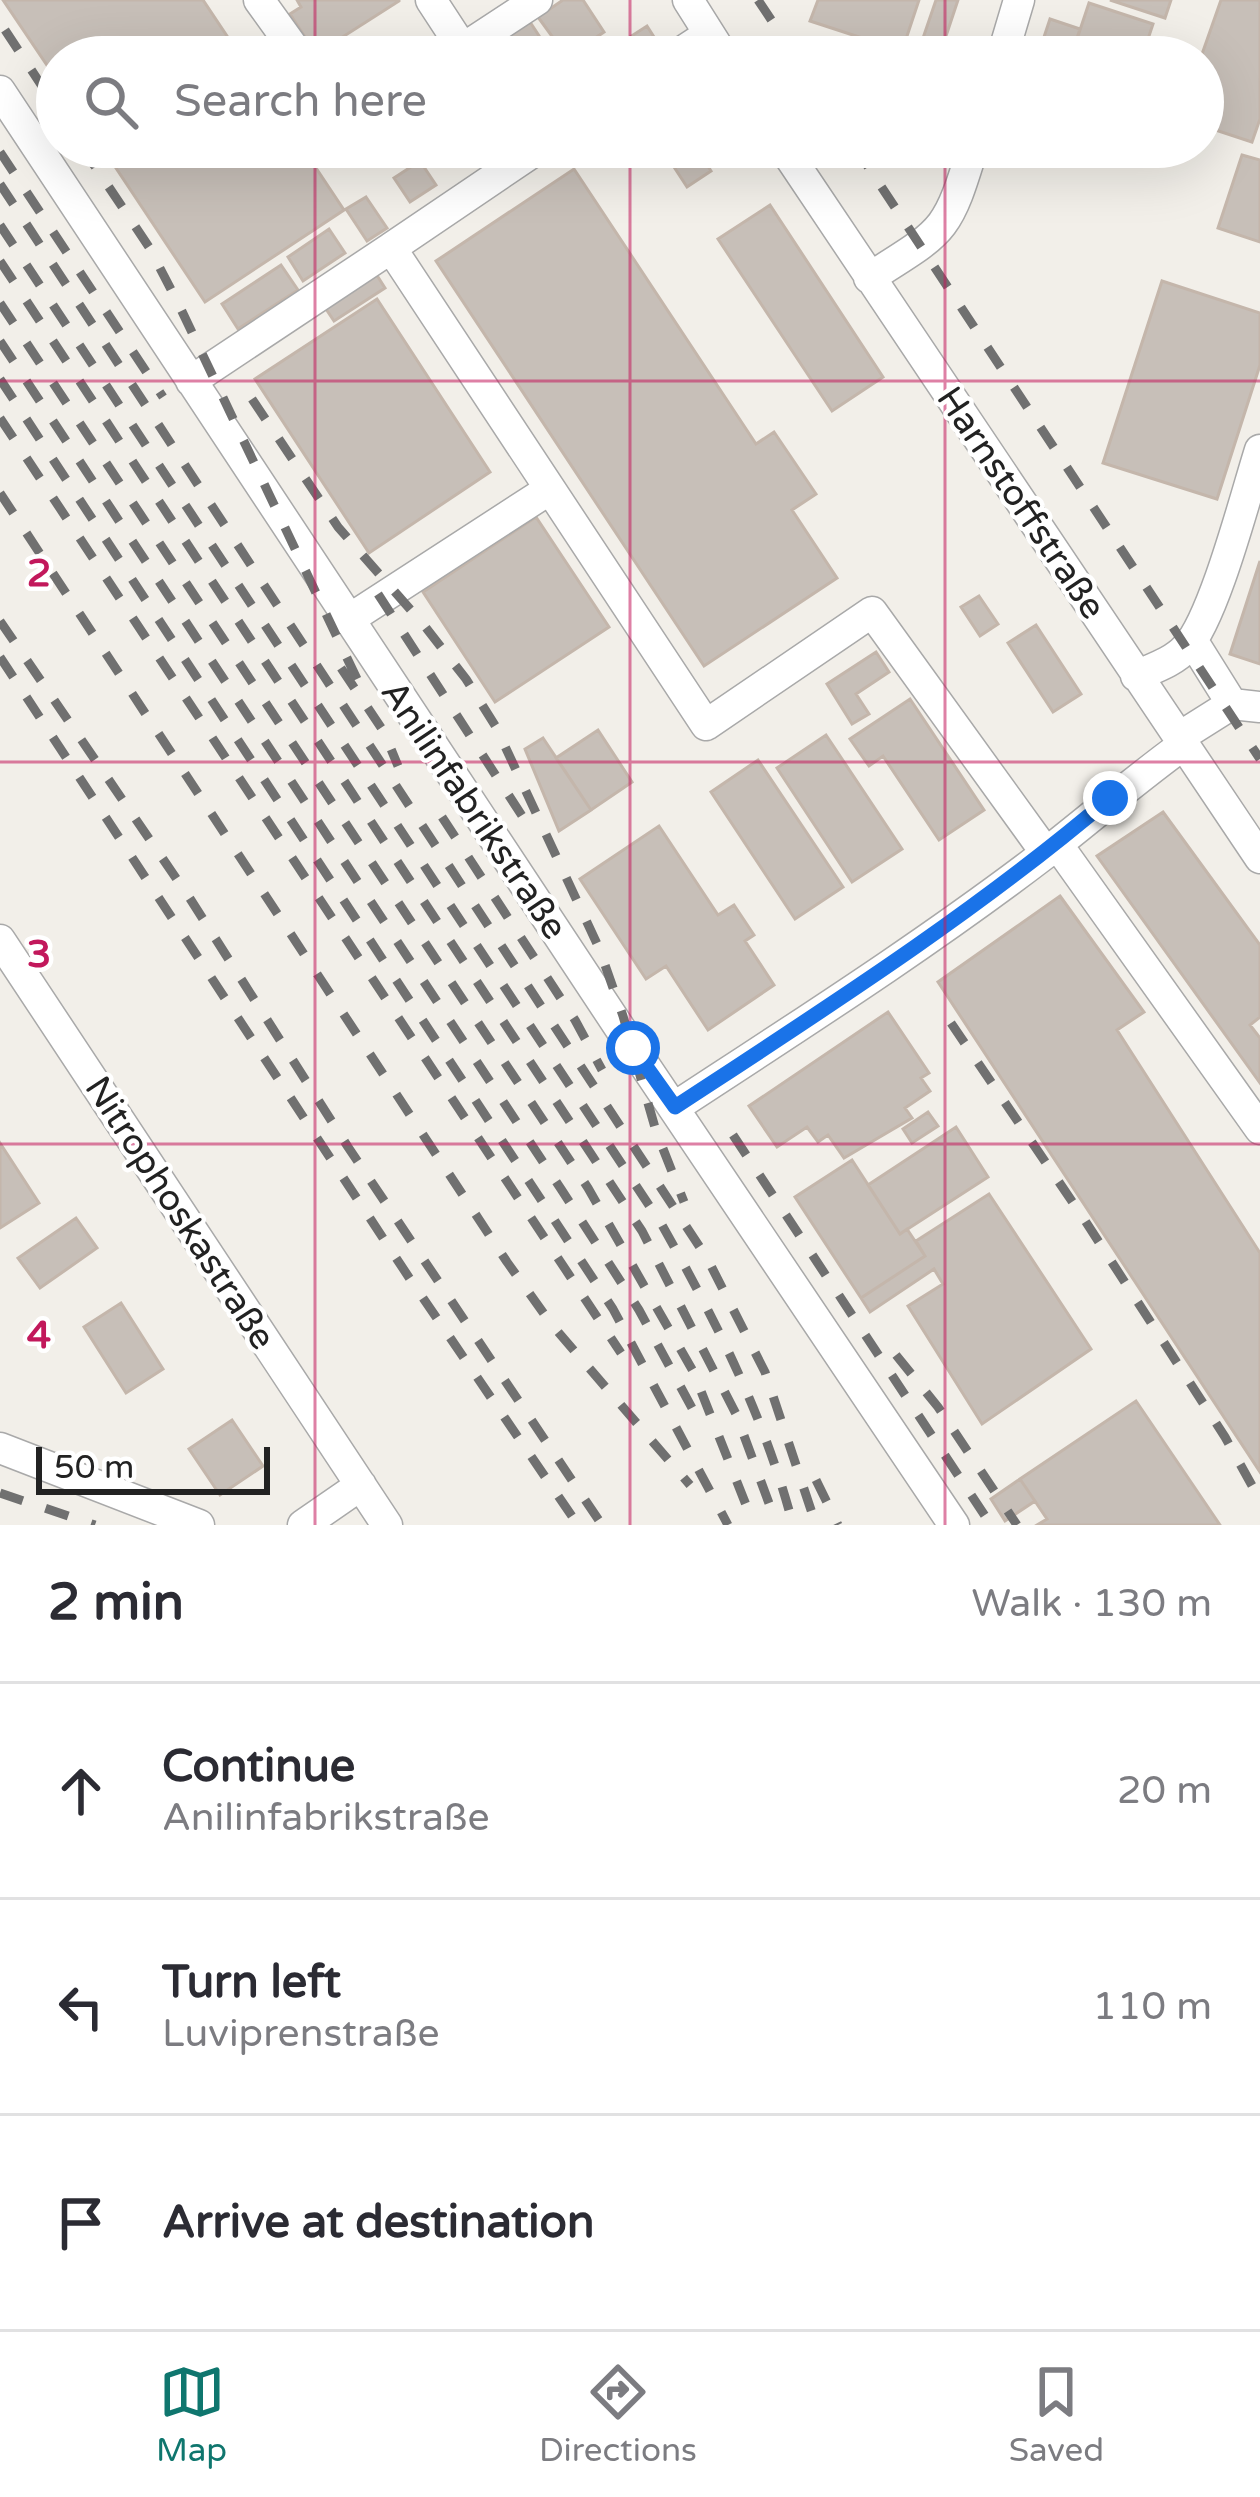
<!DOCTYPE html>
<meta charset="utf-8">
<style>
:root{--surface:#fff;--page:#f7f7f7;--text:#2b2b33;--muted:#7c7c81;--line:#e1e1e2;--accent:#0f766e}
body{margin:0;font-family:"Varela Round",sans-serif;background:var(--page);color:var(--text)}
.scale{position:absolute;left:36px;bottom:30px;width:234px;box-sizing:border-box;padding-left:12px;border:6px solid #222;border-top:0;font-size:33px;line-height:42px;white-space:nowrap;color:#222;-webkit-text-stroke:9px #fff;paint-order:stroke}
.stop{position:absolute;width:36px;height:36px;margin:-27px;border:9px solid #1a73e8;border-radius:50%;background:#fff}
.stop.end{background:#1a73e8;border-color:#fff;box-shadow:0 3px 12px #0008}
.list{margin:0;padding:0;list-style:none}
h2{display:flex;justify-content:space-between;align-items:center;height:156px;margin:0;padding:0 48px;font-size:51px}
h2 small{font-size:39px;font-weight:400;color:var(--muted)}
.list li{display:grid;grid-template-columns:78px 1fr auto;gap:36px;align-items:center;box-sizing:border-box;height:216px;padding:0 48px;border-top:3px solid var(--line)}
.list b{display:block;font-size:45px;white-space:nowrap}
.list p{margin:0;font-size:39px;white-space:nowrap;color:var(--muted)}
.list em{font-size:39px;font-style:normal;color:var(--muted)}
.icon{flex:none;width:66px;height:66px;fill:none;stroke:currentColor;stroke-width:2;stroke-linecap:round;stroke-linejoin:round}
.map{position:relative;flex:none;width:1260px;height:1525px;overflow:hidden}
.search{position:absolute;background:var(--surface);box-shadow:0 12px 48px #0002;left:36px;right:36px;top:36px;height:132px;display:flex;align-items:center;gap:30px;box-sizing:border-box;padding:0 42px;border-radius:66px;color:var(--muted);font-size:45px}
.sheet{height:804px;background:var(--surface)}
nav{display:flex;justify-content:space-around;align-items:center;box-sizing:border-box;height:168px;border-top:3px solid var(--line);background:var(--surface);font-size:33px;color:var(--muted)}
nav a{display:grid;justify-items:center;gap:6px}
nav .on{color:var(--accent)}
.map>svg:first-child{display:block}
</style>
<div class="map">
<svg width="1260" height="1525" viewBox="0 0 1260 1525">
<rect width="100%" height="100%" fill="#f2efe9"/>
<path fill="#c7bfb8" stroke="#c4b6ab" stroke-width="3" d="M3 0H203L241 57H57V80Z
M297 0H399V1L316 54 290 14 301 7Z
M563 0H583L604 32 567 57 538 17Z
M818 0H919L902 51 810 21Z
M936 0H958L942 48 922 41Z
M1110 0H1171L1165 18Z
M1221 0H1260V119L1252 142 1203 126 1201 57Z
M1089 3 1153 24 1142 57H1071Z
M1050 19 1080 29 1071 56 1041 46Z
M530 22 553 57H476Z
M647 26 663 51 654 57H599Z
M102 147H302L344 210 205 302Z
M661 147H696L711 171 687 187Z
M1242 155 1260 160V242L1218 228Z
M420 161 436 185 410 202 394 178Z
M574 169 756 444 774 432 816 494 792 510 837 578 704 666 436 261Z
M366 197 387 228 367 241 346 209Z
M770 205 883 377 832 411 718 239Z
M329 229 345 253 303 281 288 257Z
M281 265 298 290 238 329 222 304Z
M371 266 385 288 334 321 320 300Z
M1162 281 1260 313V365L1217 499 1103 463Z
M377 299 490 472 369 553 255 379Z
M536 517 609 627 495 702 423 592Z
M1260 561V664L1230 654Z
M979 596 998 624 980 636 961 607Z
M1036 625 1081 694 1053 712 1008 643Z
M876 652 889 672 856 694 869 714 852 724 827 684Z
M910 699 984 810 939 840 883 756 869 766 850 739Z
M598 730 632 782 591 810 556 758Z
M826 735 902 849 852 882 777 768Z
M543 738 591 810 559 831 525 749Z
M758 760 843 887 795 919 711 792Z
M1163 812 1260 945V1017L1250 1025 1260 1038V1083L1097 856Z
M659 826 718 915 734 905 754 935 745 941 774 985 708 1030 666 966 646 979 580 879Z
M1060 896 1144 1012 1117 1030 1260 1253V1472L938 982Z
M888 1012 929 1073 921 1078 930 1091 905 1108 912 1118 844 1158 828 1135 818 1142 807 1127 777 1147 749 1106Z
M928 1112 938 1126 912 1143 903 1129Z
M956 1127 988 1177 900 1234 868 1185Z
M0 1143 39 1203 0 1228Z
M852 1160 900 1234 907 1229 925 1256 861 1298 795 1197Z
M989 1194 1091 1349 982 1424 908 1306 943 1284 934 1269 870 1312 861 1298 925 1256 916 1241Z
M76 1218 97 1248 40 1288 18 1258Z
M121 1303 163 1369 126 1393 84 1327Z
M1136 1401 1220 1525H1037L1047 1519 1020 1479Z
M232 1420 263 1466 220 1495 189 1449Z
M1020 1479 1035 1501 1005 1521 991 1499Z"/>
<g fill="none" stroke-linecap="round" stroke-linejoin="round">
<g stroke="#a9a9a9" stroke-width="33">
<path id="minor" d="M259 0 300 57
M431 0 463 49
M688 0 724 57
M450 57 537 0
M674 57 709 34
M1002 57 1019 0
M0 91 633 1048 954 1525
M783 147 1260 858
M391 248 540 147
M869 278C945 230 947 233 973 147
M191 381 391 248 706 725 872 612 1046 853
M348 620 550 489
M1192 640 1232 704
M1136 676C1154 668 1173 662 1186 648 1214 619 1246 494 1260 450
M1178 738 1232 704 1260 707
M1057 844 1260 1129
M0 940 387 1525
M675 1107C800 1025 927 944 1046 853 1092 817 1136 779 1183 745
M0 1448 199 1525
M303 1525 361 1485"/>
</g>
<use href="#minor" stroke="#fff" stroke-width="30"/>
<path stroke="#707070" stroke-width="9" stroke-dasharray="24 24" stroke-linecap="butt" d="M758 0 796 57
M5 30 57 109
M82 147 149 247 178 303 357 679
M855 147 1260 759
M0 152 163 397
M0 184 707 1258 765 1372 816 1525
M0 225 662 1225C716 1321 765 1418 793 1525
M0 261 642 1231 736 1414 777 1525
M0 303 588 1188 693 1371 754 1525
M0 341 561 1189 639 1310 692 1408
M0 379 613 1309 728 1525
M252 399 338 527 423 624 466 679 496 727 599 948 623 1016 656 1131 684 1202
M0 418 621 1353
M0 493 507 1262 552 1325 690 1485
M378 594 528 825
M0 621 189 897 348 1147 602 1525
M0 657 410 1279 578 1525
M341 668 384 732 398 766
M442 817 575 1020 602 1070
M951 1023 1082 1216 1225 1437 1260 1500
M733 1135 991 1525
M896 1355 938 1407 1017 1525
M816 1480 838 1525
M0 1493 95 1525"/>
</g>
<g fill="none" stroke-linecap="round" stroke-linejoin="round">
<path stroke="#1a73e8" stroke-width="15" d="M633 1048 675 1107C823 1010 975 913 1110 798"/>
</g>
<path fill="none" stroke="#c2185b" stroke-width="3" stroke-opacity="0.55" d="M315 0V57M630 0V57M945 0V57M315 147V1525M630 147V1525M945 147V1525M0 381H1260M0 762H1260M0 1144H1260"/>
<g text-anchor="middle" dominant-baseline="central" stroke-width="9" stroke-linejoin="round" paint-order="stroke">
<g font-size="36" fill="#222" stroke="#fff">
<text transform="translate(1021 503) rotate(56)">Harnstoffstraße</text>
<text transform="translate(474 810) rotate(56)">Anilinfabrikstraße</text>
<text transform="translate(180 1213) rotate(57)">Nitrophoskastraße</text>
</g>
</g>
<g font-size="39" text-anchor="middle" font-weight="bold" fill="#c2185b" stroke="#fff" stroke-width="9" stroke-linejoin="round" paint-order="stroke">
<text x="39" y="586">2</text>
<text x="39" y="967">3</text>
<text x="39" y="1348">4</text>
</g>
</svg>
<div class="scale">50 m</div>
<div class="stop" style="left:633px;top:1048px"></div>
<div class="stop end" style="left:1110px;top:798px"></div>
<div class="search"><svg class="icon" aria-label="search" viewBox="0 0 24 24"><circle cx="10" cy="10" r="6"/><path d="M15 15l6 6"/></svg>Search here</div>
</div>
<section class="sheet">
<h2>2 min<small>Walk · 130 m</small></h2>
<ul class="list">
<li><svg class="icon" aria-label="ahead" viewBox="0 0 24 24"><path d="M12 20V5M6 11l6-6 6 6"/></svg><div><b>Continue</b><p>Anilinfabrikstraße</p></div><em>20 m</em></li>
<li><svg class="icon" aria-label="left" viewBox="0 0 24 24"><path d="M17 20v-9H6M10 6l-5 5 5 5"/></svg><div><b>Turn left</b><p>Luviprenstraße</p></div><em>110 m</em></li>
<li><svg class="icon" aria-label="arrive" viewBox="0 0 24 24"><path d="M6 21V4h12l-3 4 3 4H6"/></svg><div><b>Arrive at destination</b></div></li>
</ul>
</section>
<nav>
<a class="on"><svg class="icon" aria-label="map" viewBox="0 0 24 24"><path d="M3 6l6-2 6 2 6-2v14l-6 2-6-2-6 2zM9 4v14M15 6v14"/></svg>Map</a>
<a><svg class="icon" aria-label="directions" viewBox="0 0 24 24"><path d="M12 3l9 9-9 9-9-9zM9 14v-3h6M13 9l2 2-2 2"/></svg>Directions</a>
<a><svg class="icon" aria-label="saved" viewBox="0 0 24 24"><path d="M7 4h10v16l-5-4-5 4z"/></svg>Saved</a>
</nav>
